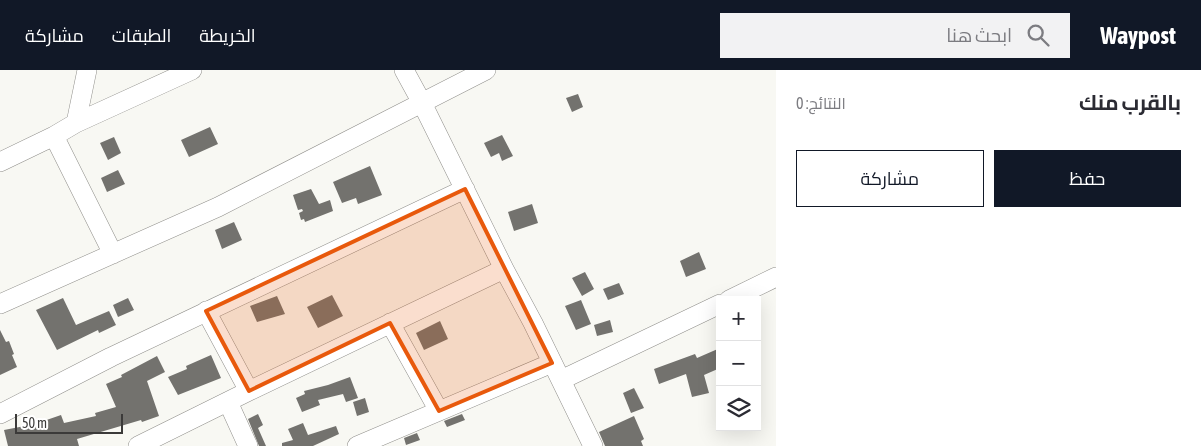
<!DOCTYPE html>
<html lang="ar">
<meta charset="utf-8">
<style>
:root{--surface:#fff;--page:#f2f2f3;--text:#2b2b33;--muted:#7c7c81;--line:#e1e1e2;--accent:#111827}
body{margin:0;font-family:"Asap Condensed",Cairo,sans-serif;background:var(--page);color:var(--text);direction:rtl}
.controls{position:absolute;right:15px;bottom:15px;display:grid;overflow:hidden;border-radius:0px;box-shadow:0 5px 20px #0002}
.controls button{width:45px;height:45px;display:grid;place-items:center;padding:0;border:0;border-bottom:1px solid var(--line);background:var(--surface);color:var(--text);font:25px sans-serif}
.scale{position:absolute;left:15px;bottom:12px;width:108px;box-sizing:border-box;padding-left:5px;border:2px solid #3b3a39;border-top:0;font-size:14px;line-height:18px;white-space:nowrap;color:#3b3a39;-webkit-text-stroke:4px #fff;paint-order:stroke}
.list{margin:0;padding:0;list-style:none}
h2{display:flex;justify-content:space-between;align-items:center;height:65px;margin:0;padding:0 20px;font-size:21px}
h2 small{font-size:16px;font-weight:400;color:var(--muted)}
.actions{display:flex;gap:10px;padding:15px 20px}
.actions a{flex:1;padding:11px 0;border:1px solid var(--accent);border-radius:0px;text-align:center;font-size:18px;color:var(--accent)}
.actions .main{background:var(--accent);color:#fff}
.icon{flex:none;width:28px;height:28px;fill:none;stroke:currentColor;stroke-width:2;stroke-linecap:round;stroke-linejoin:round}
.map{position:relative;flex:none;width:776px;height:376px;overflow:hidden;direction:ltr}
header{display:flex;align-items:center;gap:30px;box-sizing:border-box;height:70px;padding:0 25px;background:var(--accent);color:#fff}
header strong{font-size:24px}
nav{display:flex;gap:28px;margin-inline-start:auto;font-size:18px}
.search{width:350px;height:45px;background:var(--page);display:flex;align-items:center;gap:12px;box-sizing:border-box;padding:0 18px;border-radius:0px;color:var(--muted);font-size:19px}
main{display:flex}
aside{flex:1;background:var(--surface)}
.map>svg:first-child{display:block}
</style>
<header>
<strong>Waypost</strong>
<div class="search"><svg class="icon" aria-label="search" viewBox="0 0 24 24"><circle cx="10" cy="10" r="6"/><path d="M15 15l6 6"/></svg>ابحث هنا</div>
<nav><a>الخريطة</a><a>الطبقات</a><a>مشاركة</a></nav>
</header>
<main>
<aside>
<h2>بالقرب منك<small>النتائج: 0</small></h2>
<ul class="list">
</ul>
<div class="actions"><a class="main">حفظ</a><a>مشاركة</a></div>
</aside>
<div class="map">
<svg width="776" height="376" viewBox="0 0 776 376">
<rect width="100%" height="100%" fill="#f8f8f3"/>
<path fill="#73726e" d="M578 24 583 37 572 42 566 28Z
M210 57 218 74 189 87 181 70Z
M502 65 513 86 502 91 499 83 491 87 484 73Z
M114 67 121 83 108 90 100 73Z
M370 96 382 125 358 134 356 128 342 133 333 112Z
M118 100 125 114 107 122 101 108Z
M311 119 319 134 330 130 333 141 305 152 304 149 301 150 299 143 303 141 302 139 298 140 293 125Z
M532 134 538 153 514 161 508 142Z
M234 152 242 170 222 179 215 160Z
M699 182 706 199 686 207 680 191Z
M585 202 594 219 582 226 572 208Z
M619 213 624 224 608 230 603 219Z
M332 225 343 246 318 258 307 237Z
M277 226 285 244 257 252 250 236Z
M63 228 76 255 109 241 116 255 99 263 98 260 57 280 36 240Z
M128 228 134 240 118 247 113 235Z
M581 230 591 254 576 260 565 236Z
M610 250 613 262 597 266 594 255Z
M440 251 448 269 424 280 416 263Z
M0 260 6 272 9 271 14 284 12 285 17 297 0 305Z
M720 278V298L704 305 709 323 692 327 686 304 659 314 654 299 695 284 697 288Z
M211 285 221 308 178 325 168 307 187 299 186 296Z
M157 286 165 302 147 311 159 346 142 352 141 350 77 369 79 376H8L4 360 35 354 61 345 64 353 96 346 95 343 116 337 106 314 122 307 121 305Z
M350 307 358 328 346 332 343 324 318 330 320 335 302 342 296 328 305 324 304 321 328 315Z
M634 318 644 338 631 343 623 323Z
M365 328 369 342 357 346 353 332Z
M258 344 263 355 258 358 266 376H259L248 349Z
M462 344 465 350 447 357 444 351Z
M634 346 644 369 641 371 643 376H605L599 362Z
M303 353 308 365 336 356 339 364 313 376H282V373L293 370 288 359Z
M417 363 420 370 406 375 404 368Z"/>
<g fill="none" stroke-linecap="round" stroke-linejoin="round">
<g stroke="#8f8e8a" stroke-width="20">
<path id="minor" d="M404 0 422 33 504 199 533 253 593 376
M76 53 192 0
M54 66 113 184
M0 92 54 66 76 53 87 0
M729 230 776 207
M0 234 218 137 486 0
M206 241 249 321
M390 253 439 341
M561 310 720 234
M228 332 248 376
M0 344 111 287 465 119
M138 376 249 321 504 199
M357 376 552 293"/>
</g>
<use href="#minor" stroke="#fff" stroke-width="19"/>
</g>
<path fill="#e8590c" fill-opacity="0.2" stroke="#e8590c" stroke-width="4" stroke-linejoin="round" d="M465 119 552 293 439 341 390 253 249 321 206 241Z"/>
</svg>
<div class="controls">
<button>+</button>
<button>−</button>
<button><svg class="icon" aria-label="layers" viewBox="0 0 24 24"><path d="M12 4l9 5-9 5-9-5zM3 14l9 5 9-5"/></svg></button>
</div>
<div class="scale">50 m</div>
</div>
</main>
